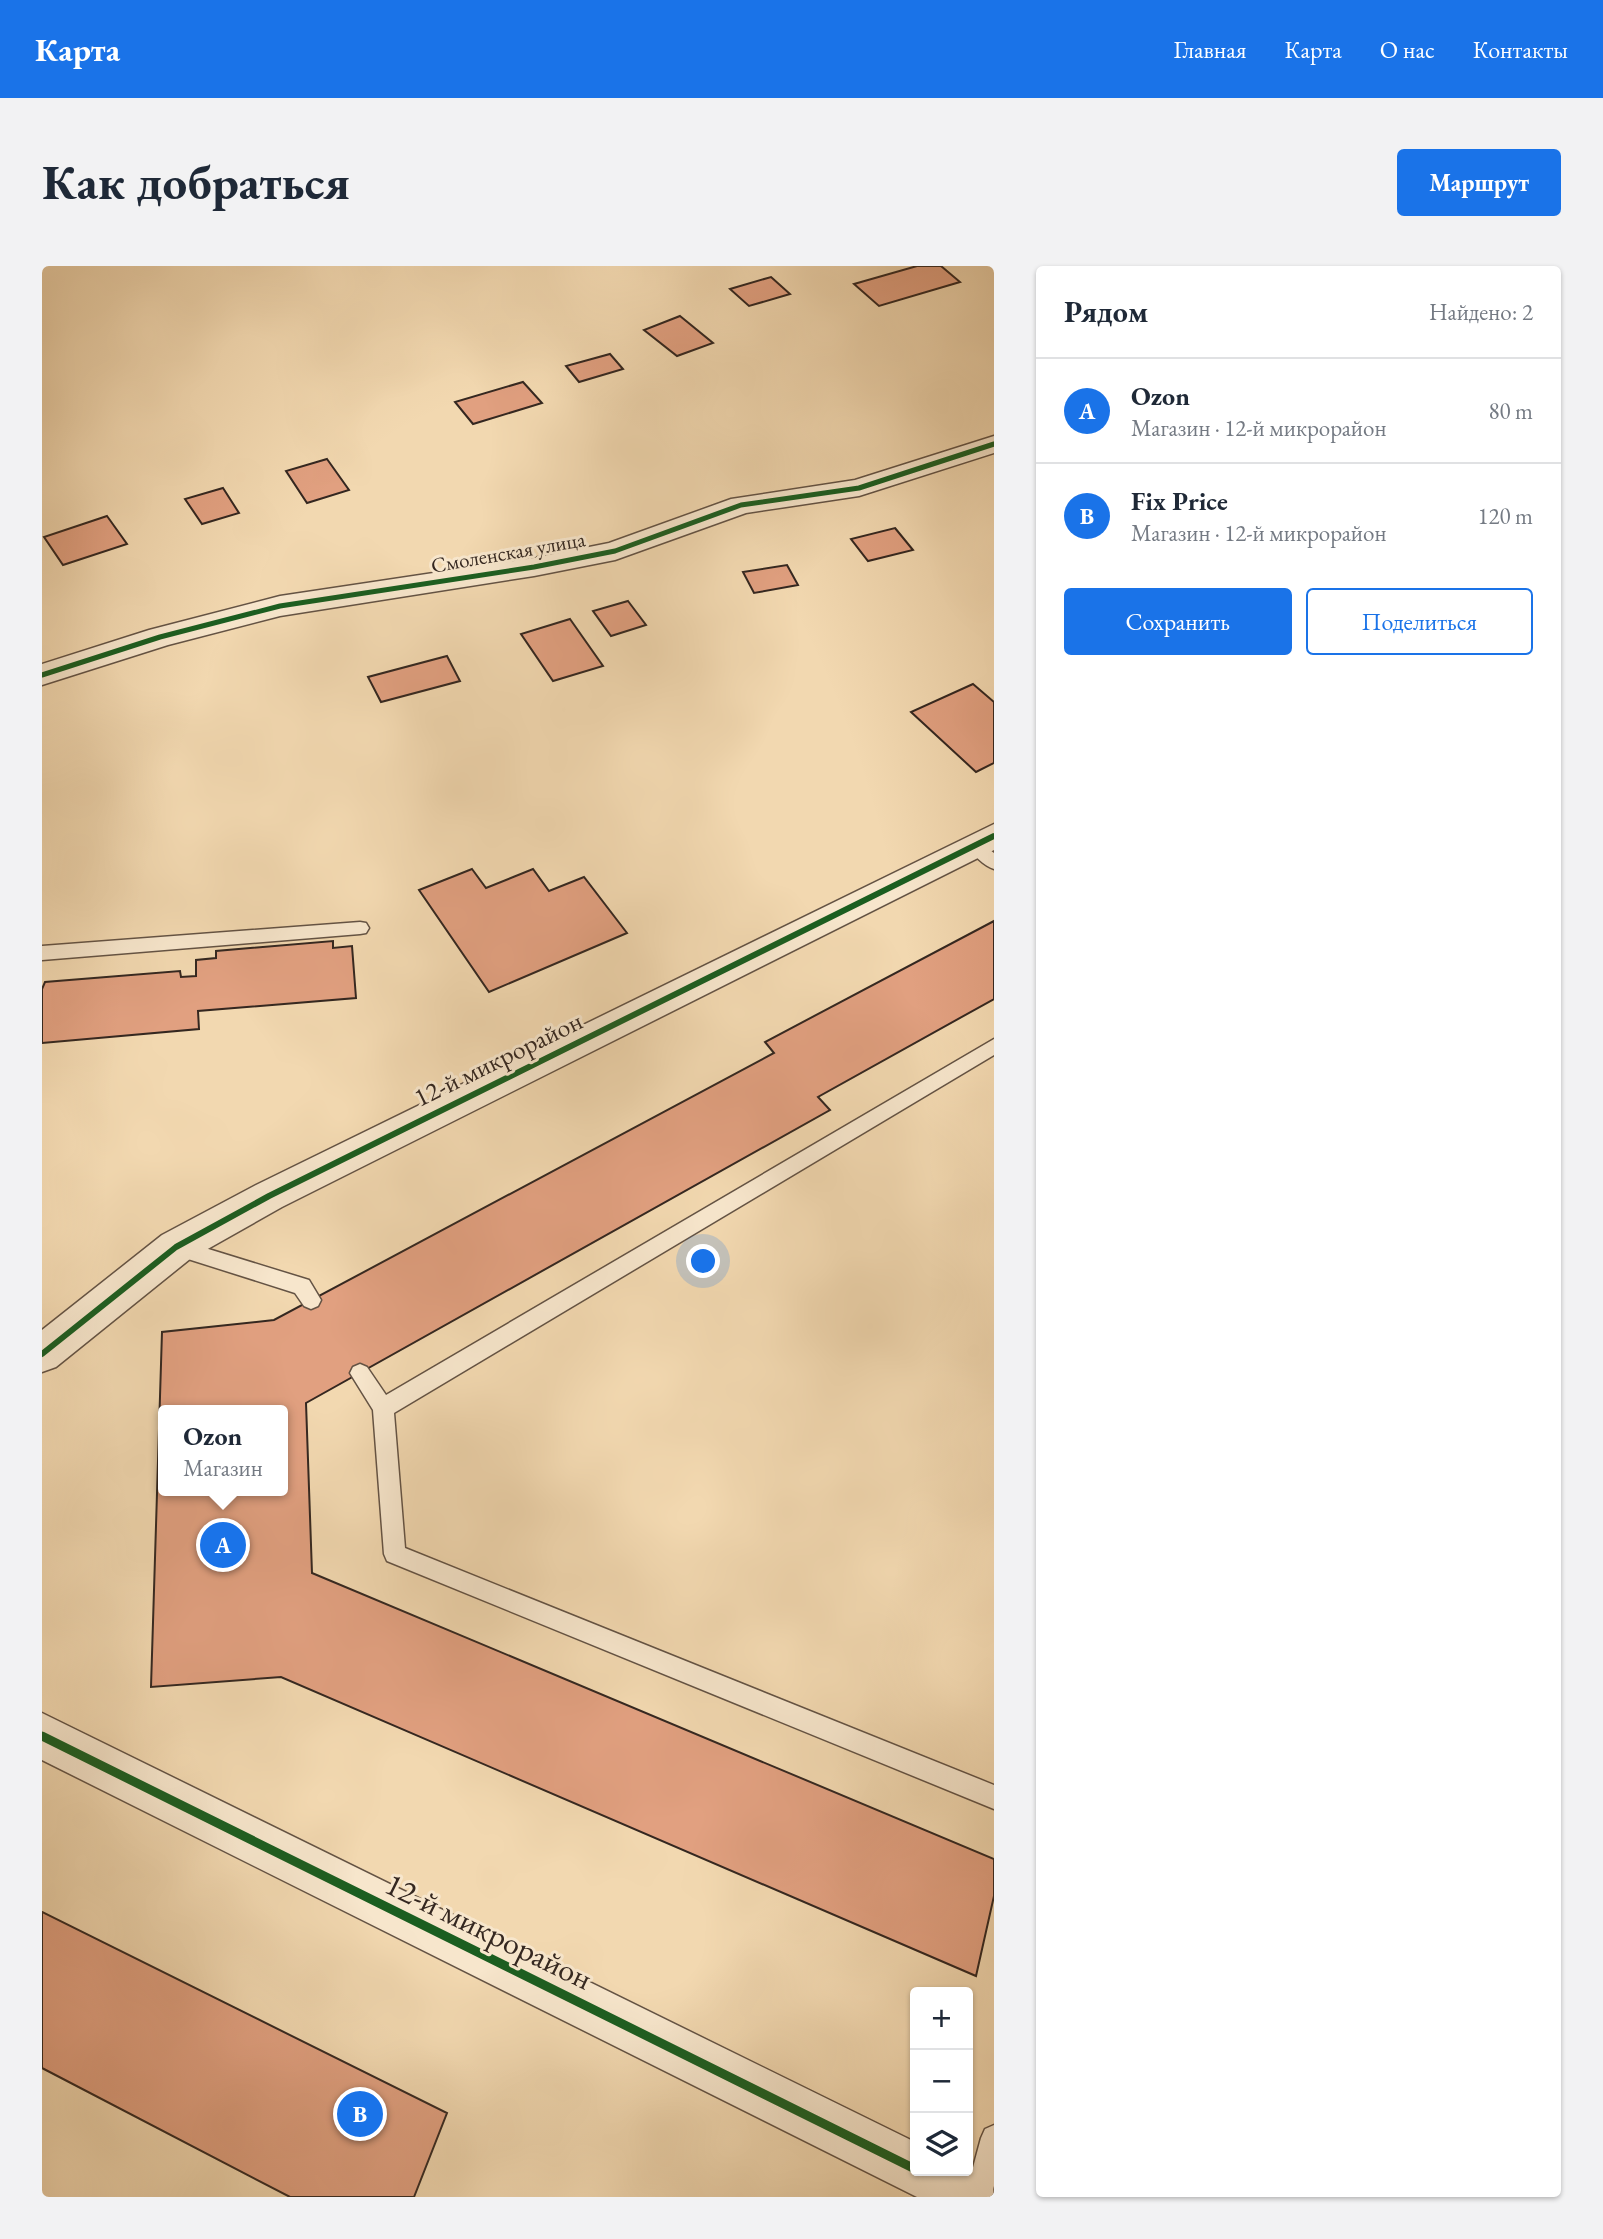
<!DOCTYPE html>
<html lang="ru">
<meta charset="utf-8">
<style>
:root{--surface:#fff;--page:#f2f2f3;--text:#1f2937;--muted:#747a83;--line:#e0e1e3;--accent:#1a73e8}
body{margin:0;font-family:"EB Garamond",serif;background:var(--page);color:var(--text)}
.controls{position:absolute;right:21px;bottom:21px;display:grid;overflow:hidden;border-radius:7px;box-shadow:0 2px 5px #0004}
.controls button{width:63px;height:63px;display:grid;place-items:center;padding:0;border:0;border-bottom:2px solid var(--line);background:var(--surface);color:var(--text);font:35px sans-serif}
.you{position:absolute;left:662px;top:996px;width:24px;height:24px;margin:-18px;border:5px solid #fff;border-radius:50%;background:#1a73e8;box-shadow:0 0 0 10px #1a73e833}
.badge{display:grid;place-items:center;width:46px;height:46px;border-radius:50%;background:var(--accent);color:#fff;font-size:23px;font-weight:700}
.pin{position:absolute;translate:-50% -50%;border:4px solid #fff;box-shadow:0 2px 7px #0006}
.popup{position:absolute;left:116px;top:1139px;width:130px;height:91px;box-sizing:border-box;display:grid;place-content:center;border-radius:7px;background:var(--surface);filter:drop-shadow(0 2px 5px #0005);font-size:23px;white-space:nowrap;color:var(--muted)}
.popup b{font-size:26px;color:var(--text)}
.popup::after{content:'';position:absolute;left:50%;top:100%;margin-left:-14px;border:14px solid transparent;border-top-color:var(--surface)}
.list{margin:0;padding:0;list-style:none}
h2{display:flex;justify-content:space-between;align-items:center;height:91px;margin:0;padding:0 28px;font-size:30px}
h2 small{font-size:23px;font-weight:400;color:var(--muted)}
.list li{display:grid;grid-template-columns:46px 1fr auto;gap:21px;align-items:center;box-sizing:border-box;height:105px;padding:0 28px;border-top:2px solid var(--line)}
.list b{display:block;font-size:26px;white-space:nowrap}
.list p{margin:0;font-size:23px;white-space:nowrap;color:var(--muted)}
.list em{font-size:23px;font-style:normal;color:var(--muted)}
.actions{display:flex;gap:14px;padding:21px 28px}
.actions a{flex:1;padding:16px 0;border:2px solid var(--accent);border-radius:7px;text-align:center;font-size:24px;color:var(--accent)}
.actions .main{background:var(--accent);color:#fff}
.icon{flex:none;width:38px;height:38px;fill:none;stroke:currentColor;stroke-width:2;stroke-linecap:round;stroke-linejoin:round}
.map{position:relative;flex:none;width:952px;height:1931px;overflow:hidden;border-radius:7px}
header{display:flex;align-items:center;gap:42px;box-sizing:border-box;height:98px;padding:0 35px;background:var(--accent);color:#fff}
header strong{font-size:33px}
nav{display:flex;gap:38px;margin-inline-start:auto;font-size:24px}
.intro{display:flex;align-items:center;justify-content:space-between;box-sizing:border-box;height:168px;padding:0 42px}
h1{margin:0;font-size:49px}
.button{padding:18px 32px;border-radius:7px;background:var(--accent);color:#fff;font-size:24px;font-weight:700}
main{display:flex;gap:42px;padding:0 42px}
aside{flex:1;background:var(--surface);border-radius:7px;box-shadow:0 2px 5px #0004}
.map>svg:first-child{display:block}
</style>
<header>
<strong>Карта</strong>
<nav><a>Главная</a><a>Карта</a><a>О нас</a><a>Контакты</a></nav>
</header>
<div class="intro"><h1>Как добраться</h1><a class="button">Маршрут</a></div>
<main>
<div class="map">
<svg width="952" height="1931" viewBox="0 0 952 1931">
<rect width="100%" height="100%" fill="#f2d8b0"/>
<filter id="stains"><feTurbulence type="fractalNoise" baseFrequency=".00286" numOctaves="4"/><feColorMatrix values="0 0 0 0 .2 0 0 0 0 .09 0 0 0 0 .02 0 0 0 .5 -.17"/></filter>
<radialGradient id="worn" r=".72"><stop offset=".6" stop-color="#630" stop-opacity="0"/><stop offset="1" stop-color="#630" stop-opacity=".3"/></radialGradient>
<path fill="#e1a080" stroke="#342720" stroke-width="2" fill-rule="evenodd" d="M875 0H899L918 16 837 40 812 18Z
M729 11 748 28 707 40 688 23Z
M638 50 671 77 635 90 602 64Z
M568 88 581 103 537 116 524 100Z
M481 116 500 137 431 158 413 136Z
M285 193 307 224 265 237 244 205Z
M181 222 197 247 160 258 143 233Z
M65 250 85 278 21 299 2 271Z
M853 262 871 284 826 295 809 273Z
M745 299 756 319 712 327 701 306Z
M586 335 604 359 569 370 551 345Z
M528 353 561 400 511 415 479 368Z
M405 390 418 415 339 436 326 411Z
M931 418 952 436V497L934 506 869 446Z
M430 603 444 622 491 603 507 625 542 611 585 667 447 726 377 624Z
M952 655V733L776 831 788 844 264 1137 270 1307 952 1593V1630L934 1710 239 1411 109 1421 120 1066 232 1054 732 787 723 776ZM122 1144H241V1225H122Z
M291 675V682L310 680 314 732 156 745 157 763 0 777V723L3 716 138 705 139 711 154 710V694L174 692V685Z
M0 1646 405 1847 372 1931H248L0 1802Z"/>
<g fill="none" stroke-linecap="round" stroke-linejoin="round">
<g stroke="#645344" stroke-width="3">
<path id="service" d="M933 573 952 587V603C942 600 930 588 925 579L927 575Z
M318 656 324 657 327 662 324 667 318 668 0 694V680Z
M952 773V789L352 1147 363 1282 952 1519V1543L345 1295 342 1288 331 1144 308 1107 311 1101 318 1098 325 1101 344 1129Z
M134 973 267 1014 279 1034 276 1040 269 1043 262 1040 253 1027 127 987 124 981 127 975Z
M952 1859V1920L949 1931H923L939 1872 943 1863Z"/>
</g>
<g stroke="#645344" stroke-width="3">
<path id="minor" d="M952 170V187L817 230 704 247 573 294 492 310 238 350 126 379 0 419V398L107 364 238 330 492 292 567 277 689 233 813 214Z
M952 558V584L240 941 148 993 14 1101 0 1106V1064L120 969 214 919Z
M0 1447 873 1876V1905H926V1901L950 1912 952 1931H875L0 1494Z"/>
</g>
<use href="#service" fill="#f7e6cc" fill-rule="evenodd"/>
<use href="#minor" fill="#f7e6cc" fill-rule="evenodd"/>
<g stroke="#f7e6cc" stroke-width="9">
<path id="cycleway-far2" d="M0 409 118 371 238 340 492 301 573 285 699 239 817 222 952 178"/>
</g>
<g stroke="#f7e6cc" stroke-width="10">
<path id="cycleway-far1" d="M0 1088 134 981 227 930 952 570"/>
</g>
<g stroke="#f7e6cc" stroke-width="13">
<path id="cycleway" d="M0 1470 873 1903"/>
</g>
<use href="#cycleway-far2" stroke="#1b5e20" stroke-width="5"/>
<use href="#cycleway-far1" stroke="#1b5e20" stroke-width="6"/>
<use href="#cycleway" stroke="#1b5e20" stroke-width="9"/>
</g>
<g text-anchor="middle" dominant-baseline="central" stroke-width="6" stroke-linejoin="round" paint-order="stroke">
<g font-size="21" fill="#342720" stroke="#f7e6cc">
<text transform="translate(466 286) rotate(-10)">Смоленская улица</text>
</g>
<g font-size="26" fill="#342720" stroke="#f7e6cc">
<text transform="translate(456 793) rotate(-26)">12-й микрорайон</text>
</g>
<g font-size="32" fill="#342720" stroke="#f7e6cc">
<text transform="translate(447 1665) rotate(26)">12-й микрорайон</text>
</g>
</g>
<rect width="100%" height="100%" filter="url(#stains)"/>
<rect width="100%" height="100%" fill="url(#worn)"/>
</svg>
<div class="controls">
<button>+</button>
<button>−</button>
<button><svg class="icon" aria-label="layers" viewBox="0 0 24 24"><path d="M12 4l9 5-9 5-9-5zM3 14l9 5 9-5"/></svg></button>
</div>
<div class="you"></div>
<div class="pin badge" style="left:181px;top:1279px">A</div>
<div class="popup"><b>Ozon</b>Магазин</div>
<div class="pin badge" style="left:318px;top:1848px">B</div>
</div>
<aside>
<h2>Рядом<small>Найдено: 2</small></h2>
<ul class="list">
<li><span class="badge">A</span><div><b>Ozon</b><p>Магазин · 12-й микрорайон</p></div><em>80 m</em></li>
<li><span class="badge">B</span><div><b>Fix Price</b><p>Магазин · 12-й микрорайон</p></div><em>120 m</em></li>
</ul>
<div class="actions"><a class="main">Сохранить</a><a>Поделиться</a></div>
</aside>
</main>
